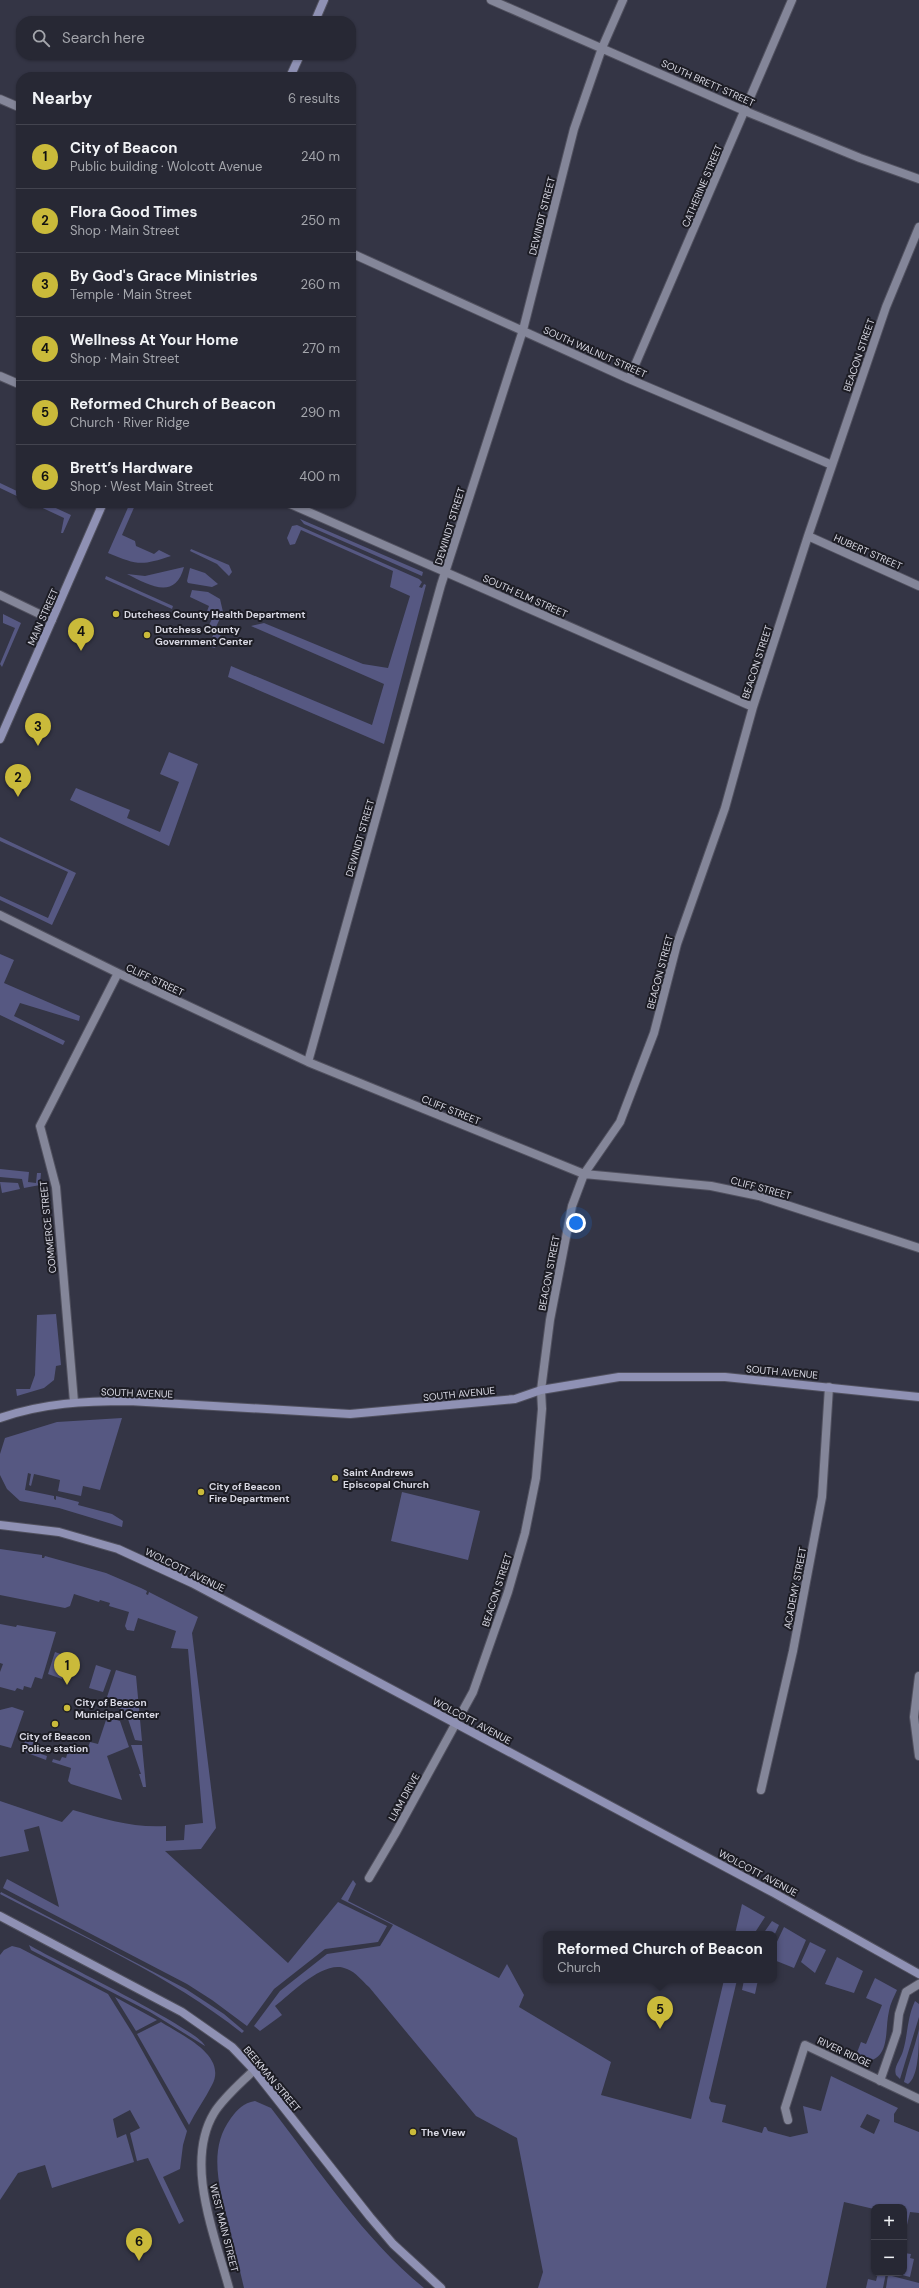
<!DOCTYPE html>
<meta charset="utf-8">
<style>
:root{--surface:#272834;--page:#2f303c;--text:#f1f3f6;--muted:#a4a6ac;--line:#43444f;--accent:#caba3a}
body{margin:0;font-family:"DM Sans",sans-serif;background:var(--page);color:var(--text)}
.controls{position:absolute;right:12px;bottom:12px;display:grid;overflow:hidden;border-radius:8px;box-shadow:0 1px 3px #0004}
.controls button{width:36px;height:36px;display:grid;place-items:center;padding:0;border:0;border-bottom:1px solid var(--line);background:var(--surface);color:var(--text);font:20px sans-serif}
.you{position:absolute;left:576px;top:1223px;width:14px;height:14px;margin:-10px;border:3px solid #fff;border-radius:50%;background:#1a73e8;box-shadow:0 0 0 6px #1a73e833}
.badge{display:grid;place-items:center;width:26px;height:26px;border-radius:50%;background:var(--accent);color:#111;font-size:13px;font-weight:700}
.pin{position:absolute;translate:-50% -33px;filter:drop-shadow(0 1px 2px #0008)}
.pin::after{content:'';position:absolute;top:21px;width:14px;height:12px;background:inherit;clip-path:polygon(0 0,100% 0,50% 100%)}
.popup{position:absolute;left:543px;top:1931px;width:234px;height:52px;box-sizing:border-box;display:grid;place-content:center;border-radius:8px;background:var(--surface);filter:drop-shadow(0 1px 3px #0005);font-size:13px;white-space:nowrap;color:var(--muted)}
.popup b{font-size:15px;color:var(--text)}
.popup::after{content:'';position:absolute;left:50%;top:100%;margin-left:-8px;border:8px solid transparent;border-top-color:var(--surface)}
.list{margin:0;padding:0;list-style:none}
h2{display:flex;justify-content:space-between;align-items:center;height:52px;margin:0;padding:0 16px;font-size:17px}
h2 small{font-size:13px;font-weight:400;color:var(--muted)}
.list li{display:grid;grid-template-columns:26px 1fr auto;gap:12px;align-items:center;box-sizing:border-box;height:64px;padding:0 16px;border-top:1px solid var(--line)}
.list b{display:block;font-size:15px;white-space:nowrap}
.list p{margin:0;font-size:13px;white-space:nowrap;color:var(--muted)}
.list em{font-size:13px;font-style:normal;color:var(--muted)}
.icon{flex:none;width:22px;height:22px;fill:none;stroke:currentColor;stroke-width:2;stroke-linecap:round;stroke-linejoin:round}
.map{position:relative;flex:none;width:919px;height:2288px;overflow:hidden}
.search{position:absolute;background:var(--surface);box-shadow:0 1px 3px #0004;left:16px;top:16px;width:340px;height:44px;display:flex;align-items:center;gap:10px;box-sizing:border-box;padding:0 14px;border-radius:16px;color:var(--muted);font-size:15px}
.panel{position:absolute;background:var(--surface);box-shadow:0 1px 3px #0004;left:16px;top:72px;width:340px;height:436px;border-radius:16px}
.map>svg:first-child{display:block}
</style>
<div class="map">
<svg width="919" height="2288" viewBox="0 0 919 2288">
<rect width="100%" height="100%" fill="#343545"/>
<path fill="#565882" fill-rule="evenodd" d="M0 483 21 493V498L0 488Z
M32 503H45L71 515 63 533H61L64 518Z
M130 503H136L122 535 135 541 136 546 154 554 159 550 171 556C141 566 137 565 108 553Z
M300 519 423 572 422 576 304 524Z
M297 525 419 579 422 582 419 587 422 588 424 584 426 585 384 744 228 677 231 666 372 725 384 684 251 626 264 623 363 664 388 668 410 596 390 587 393 571 301 530 295 544 290 545 287 538 292 526Z
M191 549 229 565 232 572 229 576 217 564 190 551Z
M184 567C175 601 149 585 127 574L145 576Z
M190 568 205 573 218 584 212 587 188 583 187 581Z
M106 576 173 606 172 609 105 579Z
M192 590 208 592 220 599 223 612 216 627 217 630 222 632 215 648 208 646 215 631 208 627 213 617 206 614 209 606 190 597Z
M3 614 21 623 2 667 0 664 15 628 3 623Z
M169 752 198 764 169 846 70 800 76 788 130 810 127 818 160 832 179 782 160 774Z
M0 837 76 873 52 925 0 900V896L48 918 68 872 0 841Z
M0 954 14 960 4 983 80 1016 79 1021 20 1003 14 1016 65 1041 63 1045 0 1015Z
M0 1169 29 1172 28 1182 36 1183 37 1173H41L40 1185 24 1188 22 1179 0 1177Z
M0 1182 18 1183 20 1189 2 1193Z
M56 1314 61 1365 56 1366 54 1380 44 1388 17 1396 16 1389H30L35 1375 37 1315Z
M122 1418 100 1490 83 1486 81 1496 58 1491 60 1480 34 1474 31 1486 29 1485 31 1474 28 1473 25 1490 54 1496V1499L56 1500V1496L79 1502 78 1505 112 1514 123 1521 122 1527 59 1508 20 1501 7 1489 0 1475V1454L5 1438 57 1422Z
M402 1492 480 1511 468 1560 391 1541Z
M0 1549 42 1555V1558H44L45 1556 106 1573 141 1588 147 1591 146 1594 148 1595 149 1592 198 1617 192 1633 216 1828 201 1849 165 1851 288 1963 338 1902 387 1926 378 1942 325 1949 274 1989 247 2026 212 2000 187 1984 3 1888 7 1879 59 1907 39 1826 24 1830 29 1851 0 1857V1801L62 1822 73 1810C104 1819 133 1828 166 1826V1841L184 1840 185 1825 203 1823 188 1649 171 1648 176 1631 138 1618 134 1631 127 1630 125 1626 129 1612 109 1606 110 1603 100 1600 99 1602 74 1594 70 1606 65 1608 0 1595Z
M0 1624 16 1627 17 1625 56 1632 42 1679 35 1677 31 1688 24 1686 23 1690 17 1688 15 1691 0 1687V1672L3 1664 0 1663Z
M55 1652 69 1657 62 1679 48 1674Z
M96 1665 111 1670 103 1692 89 1688Z
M116 1670 136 1676 142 1741 135 1740 128 1719 123 1717 121 1709 105 1703Z
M12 1707 24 1711 11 1748 0 1745V1710Z
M107 1717 120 1721 129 1747 107 1756 122 1800 71 1784 68 1781 71 1768 52 1762 53 1759 60 1761 62 1757 66 1758 69 1748 86 1753 90 1742 98 1744Z
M27 1734 40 1738 37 1748 42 1750 41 1754 47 1756 46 1760 22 1751Z
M131 1745H142L146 1787H143L139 1774H141Z
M353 1880 356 1884 348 1901 499 1978 507 1964 524 1995 519 2007 611 2062 601 2095 691 2119 724 1980H737L709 2098 711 2102 726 2105 722 2122 762 2133 764 2127H766L768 2131 790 2137 808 2133 803 2106 821 2111 831 2076 898 2108 894 2114V2122L919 2132V2213L910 2212 904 2238V2207H874V2209L844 2202 826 2288H538L543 2272 517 2138 476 2116 369 1987C362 1981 356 1972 347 1969 325 1958 292 1993 275 2006L282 2015 260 2031 254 2026 280 1991 327 1954 380 1946 393 1925 341 1899ZM867 2114 880 2120 874 2134 860 2127Z
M1 1892 186 1989 224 2014 244 2031 242 2033C169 1975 82 1937 0 1894Z
M742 1904 765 1917 754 1934H735Z
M772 1921 779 1925 774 1936V1934H763Z
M784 1927 806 1940 794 1968 774 1960V1948Z
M810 1942 826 1950 815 1973 801 1962Z
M29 1945C54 1960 200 2030 205 2046L150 2012 31 1950Z
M12 1946 20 1948 108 1994 133 2034 187 2131 183 2145 180 2169 163 2177 184 2221 179 2224 148 2158 137 2161 130 2133 140 2128 130 2110 113 2119 117 2138 126 2134 134 2162 52 2188 45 2165 18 2173 0 2200V1955L4 1950Z
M837 1957 863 1971 854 1993 825 1984Z
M875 1978 897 1990C894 1997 890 2004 889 2011 884 2032 892 2062 860 2062L855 2058 861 2042 866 2044 882 2005 866 1998Z
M744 1980H758L755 1994 742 1990Z
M115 1997 157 2020 136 2031Z
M915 2001 919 2004V2017L900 2079 896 2075C893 2067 901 2059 903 2051 908 2034 907 2018 915 2001Z
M161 2022C181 2035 228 2055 212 2085 205 2099 196 2111 189 2125L137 2034Z
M919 2029C919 2044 919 2077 908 2084L904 2082C908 2064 915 2047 919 2029Z
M255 2101 271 2108C319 2170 363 2238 424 2288H244C239 2267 234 2246 229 2225 220 2190 207 2150 231 2118 238 2109 243 2103 255 2101Z
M904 2253 911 2254 910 2258 914 2259 910 2277 894 2273H904Z
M878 2273H886L883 2288H866L868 2279 876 2281Z
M888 2275 919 2283V2288H886Z"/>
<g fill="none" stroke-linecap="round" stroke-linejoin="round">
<g stroke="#51515f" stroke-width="10">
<path id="street" d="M491 0 745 111 860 158 919 179
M0 99 21 108
M351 253 629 379 832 465
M0 376 21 385
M629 379 792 0
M288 503 753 707
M808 536 919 586
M0 595 52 620
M0 915 118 973 308 1062 584 1174 711 1186 759 1196 919 1248
M308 1062 441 585 523 330 574 129 602 48 623 0
M74 1402 56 1187 40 1126 118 973
M919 1676 914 1717 919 1756
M761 1790 793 1651 822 1497 829 1387
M369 1878 395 1834 473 1692 508 1592 525 1533 536 1478 542 1409 541 1390 550 1320 572 1206 584 1174 620 1122 654 1033 677 944 725 808 753 707 808 536 886 307 919 227
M880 2081 897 2032 899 2014 906 1992 919 1984
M788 2120 785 2108 805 2045 919 2099
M229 2288C215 2236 184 2163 214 2113 224 2097 241 2083 254 2070"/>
</g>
<g stroke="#51515f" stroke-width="10">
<path id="secondary" d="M315 21 324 0
M290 77 300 55
M0 739 103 503
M0 1418C43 1403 85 1401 129 1401L350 1414 515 1399 541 1390 619 1377H725L919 1397
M0 1525 59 1532 118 1549 192 1583 774 1893 919 1974
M0 1916 182 2012 232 2047 254 2070 370 2217 393 2244 441 2288"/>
</g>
<use href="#street" stroke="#848699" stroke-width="8"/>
<use href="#secondary" stroke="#8f91b4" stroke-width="8"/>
</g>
<g fill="#caba3a" stroke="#1d1d25" stroke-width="1.5">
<circle cx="116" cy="614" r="4"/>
<circle cx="147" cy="635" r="4"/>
<circle cx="335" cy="1478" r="4"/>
<circle cx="201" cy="1492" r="4"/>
<circle cx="67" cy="1708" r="4"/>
<circle cx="55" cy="1724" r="4"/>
<circle cx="413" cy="2132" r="4"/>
</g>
<g text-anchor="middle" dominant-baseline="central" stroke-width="4" stroke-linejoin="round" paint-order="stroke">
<g font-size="10" fill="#d9d9e4" stroke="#1d1d25">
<text transform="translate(708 83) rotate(24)">SOUTH BRETT STREET</text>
<text transform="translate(702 186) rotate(-67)">CATHERINE STREET</text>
<text transform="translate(542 216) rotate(-76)">DEWINDT STREET</text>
<text transform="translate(595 352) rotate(24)">SOUTH WALNUT STREET</text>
<text transform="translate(859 355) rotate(-71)">BEACON STREET</text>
<text transform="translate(450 526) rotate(-73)">DEWINDT STREET</text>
<text transform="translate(868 552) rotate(24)">HUBERT STREET</text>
<text transform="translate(525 596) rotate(24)">SOUTH ELM STREET</text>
<text transform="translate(43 617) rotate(-66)">MAIN STREET</text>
<text transform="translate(757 662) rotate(-72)">BEACON STREET</text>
<text transform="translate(360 838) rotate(-74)">DEWINDT STREET</text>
<text transform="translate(660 972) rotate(-75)">BEACON STREET</text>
<text transform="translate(155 980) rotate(25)">CLIFF STREET</text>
<text transform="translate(451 1110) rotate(22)">CLIFF STREET</text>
<text transform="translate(761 1188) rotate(15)">CLIFF STREET</text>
<text transform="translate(48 1227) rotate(-96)">COMMERCE STREET</text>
<text transform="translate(549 1273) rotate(-79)">BEACON STREET</text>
<text transform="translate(782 1372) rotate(5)">SOUTH AVENUE</text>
<text transform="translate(137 1393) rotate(2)">SOUTH AVENUE</text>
<text transform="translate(459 1394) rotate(-6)">SOUTH AVENUE</text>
<text transform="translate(185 1570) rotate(26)">WOLCOTT AVENUE</text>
<text transform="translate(795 1588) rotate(-79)">ACADEMY STREET</text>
<text transform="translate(497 1590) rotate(-72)">BEACON STREET</text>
<text transform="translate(472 1721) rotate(28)">WOLCOTT AVENUE</text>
<text transform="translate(404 1797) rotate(-61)">LIAM DRIVE</text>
<text transform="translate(758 1873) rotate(28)">WOLCOTT AVENUE</text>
<text transform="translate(844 2052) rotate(25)">RIVER RIDGE</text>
<text transform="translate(272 2079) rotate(50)">BEEKMAN STREET</text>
<text transform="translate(224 2228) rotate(76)">WEST MAIN STREET</text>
</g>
<g font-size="10" font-weight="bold" fill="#d9d9e4" stroke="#1d1d25" text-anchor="start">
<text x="124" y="614">Dutchess County Health Department</text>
<text x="155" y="629">Dutchess County<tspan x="155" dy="12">Government Center</tspan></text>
<text x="343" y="1472">Saint Andrews<tspan x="343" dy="12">Episcopal Church</tspan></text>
<text x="209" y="1486">City of Beacon<tspan x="209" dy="12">Fire Department</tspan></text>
<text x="75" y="1702">City of Beacon<tspan x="75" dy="12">Municipal Center</tspan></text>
<text x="55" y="1736" text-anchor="middle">City of Beacon<tspan x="55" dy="12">Police station</tspan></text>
<text x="421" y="2132">The View</text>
</g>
</g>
</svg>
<div class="controls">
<button>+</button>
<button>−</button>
</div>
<div class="you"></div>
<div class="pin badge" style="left:67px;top:1685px">1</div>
<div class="pin badge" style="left:18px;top:797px">2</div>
<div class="pin badge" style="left:38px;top:746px">3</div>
<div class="pin badge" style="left:81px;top:651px">4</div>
<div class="pin badge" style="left:660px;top:2029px">5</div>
<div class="popup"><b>Reformed Church of Beacon</b>Church</div>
<div class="pin badge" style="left:139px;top:2261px">6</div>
<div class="search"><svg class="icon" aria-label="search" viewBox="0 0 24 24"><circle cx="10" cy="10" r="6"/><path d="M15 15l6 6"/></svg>Search here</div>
<section class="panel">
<h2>Nearby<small>6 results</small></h2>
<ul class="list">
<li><span class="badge">1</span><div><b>City of Beacon</b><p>Public building · Wolcott Avenue</p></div><em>240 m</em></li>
<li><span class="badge">2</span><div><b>Flora Good Times</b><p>Shop · Main Street</p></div><em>250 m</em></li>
<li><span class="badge">3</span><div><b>By God's Grace Ministries</b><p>Temple · Main Street</p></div><em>260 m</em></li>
<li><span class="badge">4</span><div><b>Wellness At Your Home</b><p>Shop · Main Street</p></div><em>270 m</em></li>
<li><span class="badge">5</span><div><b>Reformed Church of Beacon</b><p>Church · River Ridge</p></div><em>290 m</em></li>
<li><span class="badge">6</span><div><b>Brett’s Hardware</b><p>Shop · West Main Street</p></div><em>400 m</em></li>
</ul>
</section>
</div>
